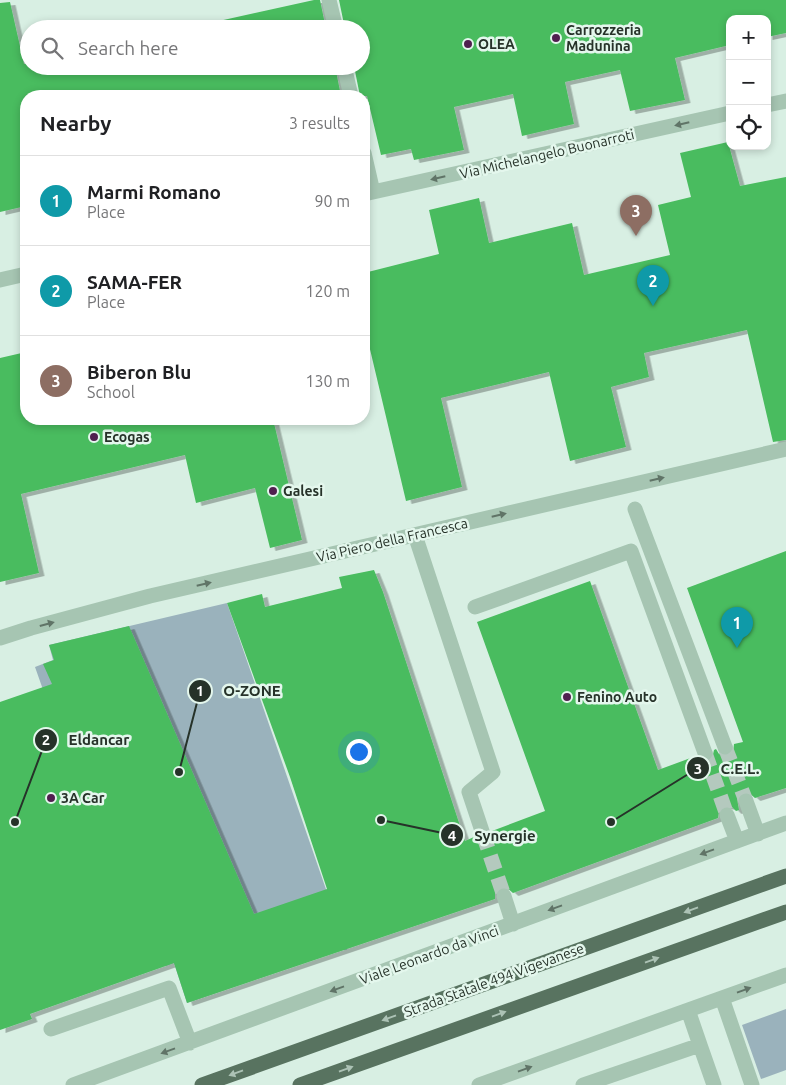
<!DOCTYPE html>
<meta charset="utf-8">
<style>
:root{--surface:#fff;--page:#f2f2f2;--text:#202124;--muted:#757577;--line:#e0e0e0;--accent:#501f4f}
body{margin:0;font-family:Ubuntu,sans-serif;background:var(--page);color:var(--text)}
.controls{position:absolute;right:15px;top:15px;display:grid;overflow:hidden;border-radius:10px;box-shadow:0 2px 8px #0003}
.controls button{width:45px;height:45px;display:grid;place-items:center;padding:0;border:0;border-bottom:1px solid var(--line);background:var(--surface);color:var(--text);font:25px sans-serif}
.you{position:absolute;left:358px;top:751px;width:18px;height:18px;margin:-12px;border:4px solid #fff;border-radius:50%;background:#1a73e8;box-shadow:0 0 0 8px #1a73e833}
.badge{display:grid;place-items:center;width:32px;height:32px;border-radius:50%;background:var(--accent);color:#fff;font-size:16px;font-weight:700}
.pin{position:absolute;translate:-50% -41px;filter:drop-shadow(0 1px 2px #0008)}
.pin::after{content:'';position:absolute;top:26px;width:18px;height:15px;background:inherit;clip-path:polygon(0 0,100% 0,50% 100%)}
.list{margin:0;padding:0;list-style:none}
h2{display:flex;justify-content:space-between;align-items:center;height:65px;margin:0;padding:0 20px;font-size:21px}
h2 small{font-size:16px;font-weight:400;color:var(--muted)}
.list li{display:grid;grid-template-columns:32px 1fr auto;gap:15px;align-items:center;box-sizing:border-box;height:90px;padding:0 20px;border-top:1px solid var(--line)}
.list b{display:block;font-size:19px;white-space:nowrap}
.list p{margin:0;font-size:16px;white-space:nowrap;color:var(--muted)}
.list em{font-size:16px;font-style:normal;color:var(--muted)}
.icon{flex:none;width:28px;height:28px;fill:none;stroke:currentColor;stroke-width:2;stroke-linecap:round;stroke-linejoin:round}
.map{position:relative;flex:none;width:786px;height:1085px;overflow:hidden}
.search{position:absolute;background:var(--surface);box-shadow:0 2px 8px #0003;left:20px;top:20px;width:350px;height:55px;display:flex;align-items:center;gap:12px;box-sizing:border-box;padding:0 18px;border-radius:28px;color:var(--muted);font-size:19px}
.panel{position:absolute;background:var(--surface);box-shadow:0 2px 8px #0003;left:20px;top:90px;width:350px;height:335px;border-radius:20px}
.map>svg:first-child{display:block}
</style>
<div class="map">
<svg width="786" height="1085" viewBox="0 0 786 1085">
<defs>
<filter id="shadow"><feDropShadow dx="5.5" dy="3" stdDeviation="0" flood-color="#0004"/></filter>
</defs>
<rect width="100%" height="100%" fill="#d8efe3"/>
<path fill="#9ab2bc" d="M227 603 347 950H340L187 1003 174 963 166 966 127 858 105 865 35 667 53 660 49 645Z
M786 1009V1070L761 1079 742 1025Z"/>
<path fill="#49bc5f" filter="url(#shadow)" d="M314 0H320L326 29H183Z
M339 0H786V33L767 37V19H730V45L675 58 685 100 630 111 620 70 565 82 574 124 522 136 513 94 454 107 464 150 414 160 411 149 381 155 367 96H360L354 66H361V29H345Z
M10 2 24 64 29 63V66H335L341 96H26V206L0 212V3Z
M728 142 740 186 786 177V440L773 442 747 330 644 353 649 377 611 387 626 447 570 461 549 372 441 398 462 487 406 501 364 324V273L439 254 429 210 479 198 489 243 572 223 584 275 670 255 658 205 691 197 680 153Z
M26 352V419H273L302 540 270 548 255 488 196 503 185 455 21 494 39 573 0 582V358Z
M786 551V788L755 798 748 792H742L737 799 739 810 736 811 732 807 724 806 719 810 718 818 513 893 506 887H501L495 894V899L187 1003 174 963 30 1014 32 1019 0 1030V702L52 684 43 664 54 660 49 645 129 626 254 914 327 889 290 777 227 603 262 594 265 607 342 588 339 577 374 570 383 592 465 841 474 837 481 843H485L490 840 492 831 545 811 477 622 590 581 658 770 696 756 699 760 708 762 712 759 714 750 716 749 719 754 723 756H728L733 753 734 744 743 742 687 588Z"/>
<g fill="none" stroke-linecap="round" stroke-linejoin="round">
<path stroke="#b4c9be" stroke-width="15" stroke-dasharray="15 8" stroke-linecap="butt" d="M725 747 746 801
M705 753 727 815
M483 834 504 896"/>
<path stroke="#a6c5b2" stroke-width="15" d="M329 0 336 29
M344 66 351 96
M767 105 786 101
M364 153 373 192
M364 194 730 113
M0 280 26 274
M635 509 725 747
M415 535 493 772 469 792 483 834
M475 607 631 551 705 753
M0 638 31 628 150 596 786 449
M746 801 758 834
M727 815 737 841
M504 896 513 924
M722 998 752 1085
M688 1010 700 1045
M51 1029 169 988 190 1043
M73 1085 786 823
M479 1085 786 975
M583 1085 700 1045 714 1085"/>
<path stroke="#587360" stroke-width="15" d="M202 1085 786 876
M300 1085 786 912"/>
</g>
<defs><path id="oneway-solid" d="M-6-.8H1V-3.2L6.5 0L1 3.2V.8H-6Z" transform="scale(1.25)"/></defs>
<g fill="#607467">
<use href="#oneway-solid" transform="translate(682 124) rotate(167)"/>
<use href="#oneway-solid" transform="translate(438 178) rotate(167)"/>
<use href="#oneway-solid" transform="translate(657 479) rotate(-13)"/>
<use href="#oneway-solid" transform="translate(499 515) rotate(-13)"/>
<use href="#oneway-solid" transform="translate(204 584) rotate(-13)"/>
<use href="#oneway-solid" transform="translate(47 624) rotate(-15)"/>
<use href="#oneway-solid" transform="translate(707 852) rotate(160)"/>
<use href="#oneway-solid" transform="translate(555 908) rotate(160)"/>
<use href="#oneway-solid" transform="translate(337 989) rotate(160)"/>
<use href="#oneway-solid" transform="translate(744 990) rotate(-20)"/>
<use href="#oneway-solid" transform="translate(168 1051) rotate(160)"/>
<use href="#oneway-solid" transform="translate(525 1069) rotate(-20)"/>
</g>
<g fill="#acc2b5">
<use href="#oneway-solid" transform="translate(691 910) rotate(160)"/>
<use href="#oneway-solid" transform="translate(652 960) rotate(-20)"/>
<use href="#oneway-solid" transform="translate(499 1014) rotate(-20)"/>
<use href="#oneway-solid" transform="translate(389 1018) rotate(160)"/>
<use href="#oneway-solid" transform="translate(346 1069) rotate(-20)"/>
<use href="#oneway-solid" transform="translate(236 1073) rotate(160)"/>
</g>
<g fill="#501f4f" stroke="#e4f7ed" stroke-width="2">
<circle cx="556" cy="38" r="5"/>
<circle cx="468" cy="44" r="5"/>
<circle cx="94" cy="437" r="5"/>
<circle cx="273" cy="491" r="5"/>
<circle cx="567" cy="697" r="5"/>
<circle cx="51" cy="798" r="5"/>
</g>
<g text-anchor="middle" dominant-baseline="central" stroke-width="5" stroke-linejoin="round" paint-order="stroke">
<g font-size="14" font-weight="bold" fill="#263229" stroke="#e4f7ed" text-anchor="start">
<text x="566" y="30">Carrozzeria<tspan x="566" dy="16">Madunina</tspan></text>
<text x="478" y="44">OLEA</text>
<text x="104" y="437">Ecogas</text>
<text x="283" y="491">Galesi</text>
<text x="577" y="697">Fenino Auto</text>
<text x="61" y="798">3A Car</text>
</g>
<g font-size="14" fill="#263229" stroke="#e4f7ed">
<text transform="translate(547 154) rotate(-13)">Via Michelangelo Buonarroti</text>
<text transform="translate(392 540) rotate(-13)">Via Piero della Francesca</text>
<text transform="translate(429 955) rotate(-20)">Viale Leonardo da Vinci</text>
<text transform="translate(494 980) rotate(-20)">Strada Statale 494 Vigevanese</text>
</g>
</g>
<path fill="none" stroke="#263229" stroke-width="2" d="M179 772L200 691M15 822L46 740M611 822L698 768M381 820L452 835"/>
<g fill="#263229" stroke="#e4f7ed" stroke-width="2">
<circle cx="179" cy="772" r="5"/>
<circle cx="15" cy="822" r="5"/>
<circle cx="611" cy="822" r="5"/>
<circle cx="381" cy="820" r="5"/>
<circle cx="200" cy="691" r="12"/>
<circle cx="46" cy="740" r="12"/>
<circle cx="698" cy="768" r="12"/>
<circle cx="452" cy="835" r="12"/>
</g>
<g font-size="15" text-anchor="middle" font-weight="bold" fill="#fff">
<text x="200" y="696">1</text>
<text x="46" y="745">2</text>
<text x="698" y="774">3</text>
<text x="452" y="841">4</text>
</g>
<g font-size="15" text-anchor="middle" font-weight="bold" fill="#263229" stroke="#e4f7ed" stroke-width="5" stroke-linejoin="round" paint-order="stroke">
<text x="252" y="696">O-ZONE</text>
<text x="99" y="745">Eldancar</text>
<text x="740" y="774">C.E.L.</text>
<text x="505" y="841">Synergie</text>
</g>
</svg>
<div class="controls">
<button>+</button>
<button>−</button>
<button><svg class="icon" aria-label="locate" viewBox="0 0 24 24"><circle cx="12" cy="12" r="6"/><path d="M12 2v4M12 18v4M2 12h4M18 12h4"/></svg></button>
</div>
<div class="you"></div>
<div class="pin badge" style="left:737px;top:648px;background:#0f9aa8">1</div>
<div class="pin badge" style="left:653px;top:306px;background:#0f9aa8">2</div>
<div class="pin badge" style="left:636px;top:236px;background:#8d6e63">3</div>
<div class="search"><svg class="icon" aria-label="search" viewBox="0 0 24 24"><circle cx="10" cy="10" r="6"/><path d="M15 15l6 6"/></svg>Search here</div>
<section class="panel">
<h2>Nearby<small>3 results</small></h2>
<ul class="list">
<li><span class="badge" style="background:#0f9aa8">1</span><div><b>Marmi Romano</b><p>Place</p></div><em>90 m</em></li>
<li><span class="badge" style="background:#0f9aa8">2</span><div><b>SAMA-FER</b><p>Place</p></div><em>120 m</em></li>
<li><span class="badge" style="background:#8d6e63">3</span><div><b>Biberon Blu</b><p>School</p></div><em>130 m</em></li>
</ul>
</section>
</div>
